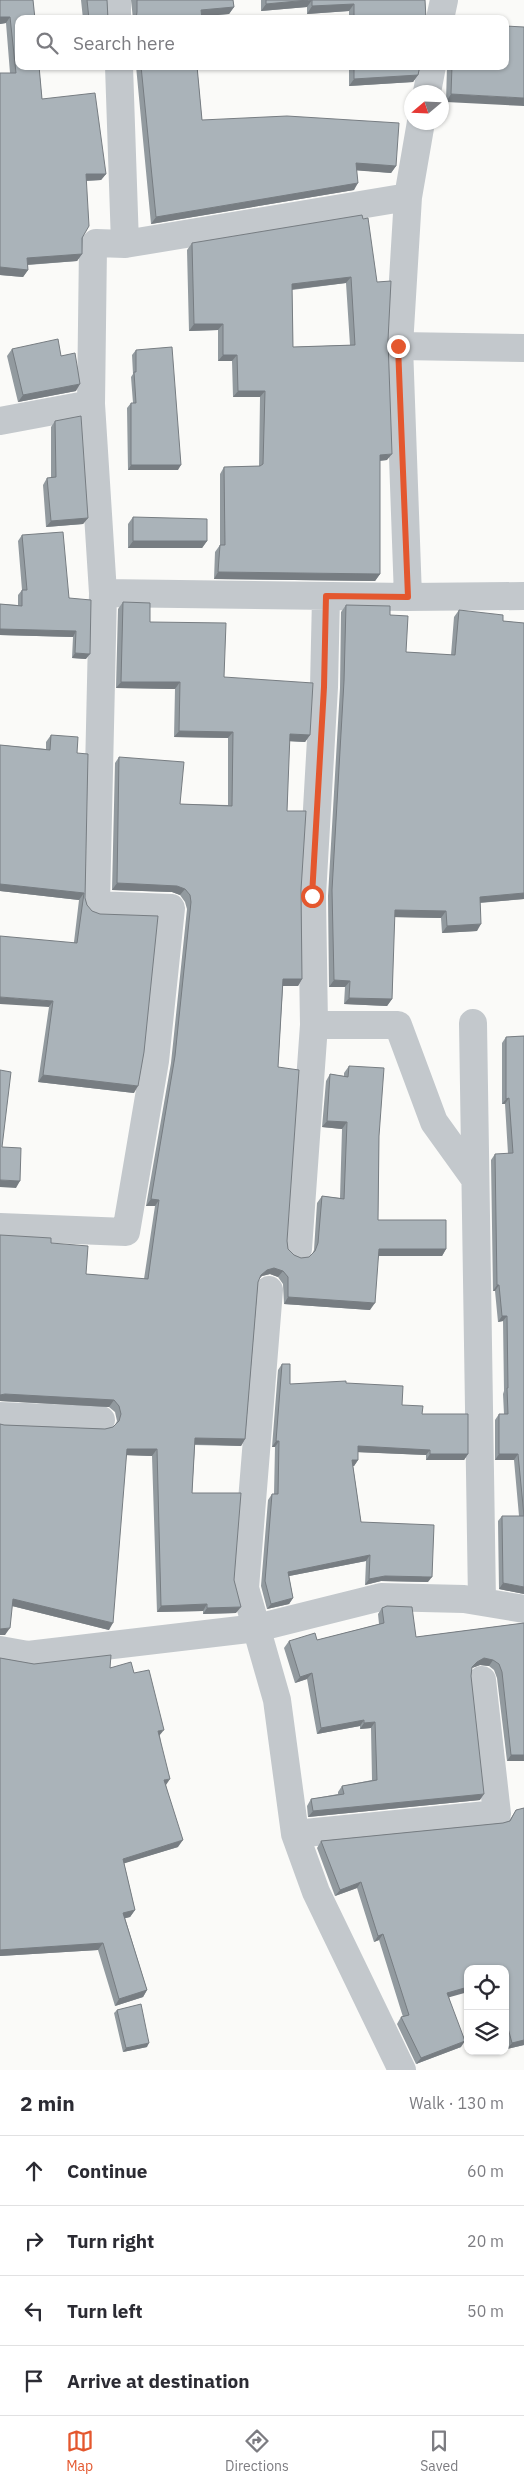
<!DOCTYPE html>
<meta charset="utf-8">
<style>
:root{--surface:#fff;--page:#f2f2f3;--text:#2b2b33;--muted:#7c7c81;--line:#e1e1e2;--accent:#e4572e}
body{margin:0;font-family:"IBM Plex Sans",sans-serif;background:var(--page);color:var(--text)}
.controls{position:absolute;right:15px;bottom:15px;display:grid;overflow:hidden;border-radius:10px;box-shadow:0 1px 4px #0004}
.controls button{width:45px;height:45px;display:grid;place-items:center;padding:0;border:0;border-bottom:1px solid var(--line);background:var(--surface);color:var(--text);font:25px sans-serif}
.compass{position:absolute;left:404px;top:85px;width:45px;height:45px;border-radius:50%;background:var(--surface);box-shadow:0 1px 4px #0004;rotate:251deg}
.stop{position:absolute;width:15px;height:15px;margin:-11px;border:4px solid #e4572e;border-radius:50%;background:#fff}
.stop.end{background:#e4572e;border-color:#fff;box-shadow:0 1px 5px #0008}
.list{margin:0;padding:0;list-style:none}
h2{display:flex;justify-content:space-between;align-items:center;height:65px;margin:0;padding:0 20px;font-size:21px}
h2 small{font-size:16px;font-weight:400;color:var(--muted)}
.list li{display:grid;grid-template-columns:32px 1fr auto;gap:15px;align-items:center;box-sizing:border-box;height:70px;padding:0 20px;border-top:1px solid var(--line)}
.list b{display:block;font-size:19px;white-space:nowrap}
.list em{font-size:16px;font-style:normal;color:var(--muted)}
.icon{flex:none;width:28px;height:28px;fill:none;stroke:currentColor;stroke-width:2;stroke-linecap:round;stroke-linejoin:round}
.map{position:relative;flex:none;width:524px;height:2070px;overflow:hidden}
.search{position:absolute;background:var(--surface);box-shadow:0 1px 4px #0004;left:15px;right:15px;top:15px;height:55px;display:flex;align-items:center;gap:12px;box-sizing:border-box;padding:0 18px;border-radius:10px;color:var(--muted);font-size:19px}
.sheet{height:345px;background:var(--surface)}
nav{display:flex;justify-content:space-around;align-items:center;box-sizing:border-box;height:70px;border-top:1px solid var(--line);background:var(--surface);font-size:14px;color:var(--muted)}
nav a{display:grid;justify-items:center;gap:2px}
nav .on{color:var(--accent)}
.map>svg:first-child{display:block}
</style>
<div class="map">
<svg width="524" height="2070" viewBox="0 0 524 2070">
<rect width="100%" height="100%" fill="#fafaf8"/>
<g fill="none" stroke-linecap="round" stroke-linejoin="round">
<path stroke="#c3c8cc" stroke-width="28" d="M117 0V19
M440 19 444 0
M119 66 125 244
M427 92 432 66
M399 346 524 348
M0 421 91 404 93 246 96 243 125 244 408 197
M103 593 408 597 524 596
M408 597 399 346 408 197 421 122
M473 1023 482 1601
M314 1025H398L434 1122 475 1179
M0 1227 126 1232 155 1061 171 908 96 905 103 593 91 404
M298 1249 314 1025 312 896 324 687 326 597
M269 1290 245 1588 277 1700 295 1834 316 1892 402 2070
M0 1416 101 1420
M0 1650 28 1655 257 1628 381 1597 464 1599 524 1609
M295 1834 497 1814 482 1680"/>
</g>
<path fill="#929a9f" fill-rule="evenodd" d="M0 0H33L42 99 106 174 101 180 86 181 82 254 77 261 28 265V270L23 277 0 275V73H10L6 23 0 24Z
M81 0H107L108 19H83Z
M131 0H233L234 7 229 14 202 16V19H133Z
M261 0H425L426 19H349V11L307 14V7L261 11Z
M136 66H197L202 120 396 166 391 173 357 170 354 190 151 224Z
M349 66H420L418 75 413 82 349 86Z
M447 66H505L446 102Z
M192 243 377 282 388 340 387 460 380 461V574L375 581 214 579 215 552 220 545V474L224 467 259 466 260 397H233L232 361H218V330L189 331 187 250ZM346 283 350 345 293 347 292 290Z
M12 349 61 356 76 391 18 402 7 356Z
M136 350 178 470H128L127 408 131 403H133L131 377 133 374 132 355Z
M55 421 88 518 83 524 46 527 43 485 47 478H51V427Z
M133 517 207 541 202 548H128V524Z
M22 535 69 598 86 659 72 658 73 637 0 635V604L18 605V595L22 590 18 541Z
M123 602 224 677 310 735 305 742 289 741 287 811 301 890 302 979 298 986H283L278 1067 287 1241 288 1249 294 1255 301 1258 309 1257 312 1254 314 1250 317 1203 322 1196 340 1198 342 1129 322 1127 326 1081 330 1074 344 1076V1073L349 1066 379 1136 378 1220 446 1249 442 1256H378L370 1310 284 1304 283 1284 278 1277 270 1274 262 1276 259 1278 258 1282 245 1439 241 1446 195 1445 192 1493 234 1580 236 1613 203 1614V1611L157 1612 152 1456 126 1455 109 1630 12 1606 5 1635H0V1424L4 1425 105 1429 113 1427 115 1425 117 1421 115 1412 109 1407 0 1401V1235L51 1243 86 1274 144 1279 155 1206H146L171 1063 187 909 185 902 180 895 172 892 112 890 115 763 119 757 180 804 228 805V738L174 737 175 689 116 688 118 609Z
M346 605 390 615 406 652 451 655 454 617 459 610 503 621 524 623V899L480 903 477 931 442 933 441 918 394 917 392 999 387 1006 344 1004 345 987H329L328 896 340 688 341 612Z
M51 735 77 753 85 898 134 1093 38 1082 49 1007 74 942 79 900 0 891V745L46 749V742Z
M524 1036V1594L499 1589 498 1521 502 1516H519L514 1460H495V1420L499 1414H504L503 1394 504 1391 503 1321 498 1322 495 1291H493L491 1160 495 1154H508L505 1104H502V1043L506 1037Z
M282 1364 290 1384 346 1383 402 1405 422 1414 468 1454 464 1460H426V1455L358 1452V1460L354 1466H353L361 1522 428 1582 381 1581 365 1585 366 1561 289 1576 293 1598 289 1604 267 1609 261 1586 268 1500 272 1494H274L275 1447H272L278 1370Z
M382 1608 416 1637 524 1623V1761H507L497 1678 494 1670 489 1666 480 1665 472 1668 471 1676 480 1800 308 1817 307 1806 311 1799 338 1794V1792L342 1786 372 1780 371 1728 360 1729V1726L317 1734 307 1679 295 1683 284 1648 289 1641 317 1640 379 1624 378 1614Z
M0 1658 34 1664 110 1668 134 1673 160 1736 166 1785 178 1847 124 1863 135 1910 130 1917 125 1918 147 1990 143 1997 115 2006 98 1950 0 1956Z
M516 1810 524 2045 507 2049 505 2041V1969L449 1997 461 2047 416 2064 397 2024 401 2017H403L379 1940 374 1942 357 1888 335 1896 317 1848 321 1841 503 1823 509 1821Z
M117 2010 147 2047 123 2052 114 2013Z"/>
<path fill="#777d82" d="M312 0 307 7 261 11 266 4Z
M354 4 349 11 307 14 312 6Z
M234 7 229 14 196 17 201 10Z
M0 17H10L6 23 0 24Z
M91 66H105L103 68 89 70Z
M418 75 413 82 349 86 354 79Z
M451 94 524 98V106L446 102Z
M356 163 396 166 391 173 351 170Z
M86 174H106L101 180 81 181Z
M358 183 354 190 151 224 156 217Z
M82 254 77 261 23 265 27 258Z
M0 267 28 270 23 277 0 275Z
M351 277 346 283 287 290 292 284Z
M194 324H223L218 330 189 331Z
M223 355H237L232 361H218Z
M80 384 76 391 18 402 23 395Z
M238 391H265L260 397H233Z
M392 454 387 460 375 461 380 455Z
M131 465H181L178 470H128Z
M88 518 83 524 46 527 51 521Z
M133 541H207L202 548H128Z
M218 572 380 574 375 581 214 579Z
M0 629 76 631 73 637 0 635Z
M75 653 90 654 86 659 72 658Z
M121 682H180L175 689 116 688Z
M179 731 233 732 228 738 174 737Z
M290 734 310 735 305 742 285 741Z
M117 883 177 886 185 889 180 895 172 892 112 890Z
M0 884 84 893 79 900 0 891Z
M524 893V899L475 903 480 897Z
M395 910 446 911 441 918 390 917Z
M481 924 477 931 442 933 447 926Z
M283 979H302L298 986H278Z
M334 980 350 981 345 987H329Z
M0 997 53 1001 49 1007 0 1004Z
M349 998 392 999 387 1006 344 1004Z
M43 1075 138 1086 134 1093 38 1082Z
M509 1098 505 1104H502L506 1099Z
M327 1121 347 1122 342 1129 322 1127Z
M0 1180 20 1181 16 1188 0 1187Z
M151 1199 159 1200 155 1206H146Z
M379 1249H446L442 1256H374Z
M274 1268 283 1271 278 1277 270 1274 262 1276 256 1282 261 1275 267 1270Z
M497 1285H499L495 1291H493Z
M288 1297 375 1303 370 1310 284 1304Z
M502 1316H507L503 1321 498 1322Z
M5 1394 114 1400 109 1407 0 1401V1395Z
M195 1438 245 1439 241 1446 191 1444Z
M276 1441H279L275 1447H272Z
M358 1446 430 1450 426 1455 354 1452Z
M127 1449H157L152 1456 122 1455Z
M430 1454H468L464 1460H426Z
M499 1454H518L514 1460H495Z
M352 1460H358L354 1466H348Z
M370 1555 366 1561 284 1577 288 1572Z
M385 1576 432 1577 428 1582 381 1581 365 1585 369 1579Z
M503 1583 524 1587V1594L499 1589Z
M293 1598 289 1604 267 1609 271 1604Z
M13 1599 113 1623 109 1630 8 1605Z
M207 1604 203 1611 157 1612 161 1606Z
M241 1607 236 1613 203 1614 207 1608Z
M10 1628 5 1635H0V1629Z
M484 1658 493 1660 489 1666 480 1665 472 1668 468 1673 477 1662Z
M312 1673 307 1679 295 1683 300 1677Z
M364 1720 360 1726 317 1734 321 1728Z
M375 1722 371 1728 360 1729 364 1723Z
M164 1730 159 1736 158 1731Z
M511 1755H524V1761H507Z
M170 1779 166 1785 164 1780Z
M484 1794 480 1800 308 1817 313 1811Z
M183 1840 178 1847 119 1865 123 1859Z
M361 1882 357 1888 335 1896 340 1890Z
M135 1910 130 1917 118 1920 123 1913Z
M383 1934 379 1940 374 1942 378 1936Z
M103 1943 98 1950 0 1956V1950Z
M468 1987V1992L443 1999 447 1993Z
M147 1990 143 1997 115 2006 119 1999Z
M524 2040V2045L507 2049 512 2043Z
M465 2041 461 2047 416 2064 421 2058Z
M149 2043 147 2047 123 2052 126 2048Z"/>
<path fill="#aab3b9" stroke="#777d82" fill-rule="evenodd" d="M0 0H33L35 19H19V66H39L42 99 95 93 106 174H86L89 226 82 238V254L27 258 28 270 0 267V73H16L10 17H0Z
M87 0H107L108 19H89Z
M137 0H233L234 7 201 10 202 19H136L137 12Z
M266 0H308L266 4Z
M312 0H425L426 19H354V4L312 6Z
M505 26 524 27V98L451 94 452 66H505Z
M141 66H197L202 120 287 116 399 123 396 166 356 163 358 183 156 217Z
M354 66H420L418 75 354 79Z
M362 215 363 219 368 218 377 282 391 281 388 340 392 454 380 455V574L218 572 220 545H225L224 467 260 466 263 464 265 391H238L237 355H223V324H194L192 243ZM351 277 355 345 293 347 292 284Z
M58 339 61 356 75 353 80 384 23 395 12 349Z
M172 347 181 465H131V403H136L134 372H136V350Z
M81 416 88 518 51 521 47 478 56 477 55 421Z
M133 517 207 519V541H133Z
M63 532 69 598 91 600 90 654 75 653 76 631 0 629V604L22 606V590H27L22 535Z
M123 602 150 603V622L226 623 224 677 313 683 310 735 290 734 287 811H306L301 890 302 979H283L278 1067 299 1070 287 1241 288 1249 294 1255 301 1258 309 1257 315 1251 318 1243 322 1196 344 1199 347 1122 327 1121 330 1074 348 1077 349 1066 384 1068 379 1136 378 1220H446V1249H379L375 1303 288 1297V1277L283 1271 274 1268 267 1270 261 1275 258 1282 245 1439 195 1438 192 1493H241L234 1580 241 1607 207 1608V1604L161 1606 157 1449H127L113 1623 13 1599 10 1628 0 1629V1424L4 1425 105 1429 113 1427 119 1421 121 1414 119 1406 114 1400 5 1394 0 1395V1235L51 1238V1243L88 1246 86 1274 148 1279 159 1200 151 1199 175 1056 191 902 190 895 185 889 177 886 117 883 119 757 184 762 180 804 232 806 233 732 179 731 180 682H121Z
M346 605 390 606V615L408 616 406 652 455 655 459 610 503 615V621L524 623V893L480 897 481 924 447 926 446 911 395 910 392 999 349 998 350 981 334 980 332 890 344 681Z
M51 735 78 737 77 753 88 754 85 898 87 905 92 911 100 914 158 916 144 1052 138 1086 43 1075 53 1001 0 997V936L77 943 84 893 0 884V745L50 750Z
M524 1036V1587L503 1583 502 1516H524L518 1454H499V1414H508L507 1388H508L507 1316H502L499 1285H497L495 1154 513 1153 509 1098 506 1099V1037Z
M0 1070 11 1072 2 1147 21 1148 20 1181 0 1180Z
M282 1364H290V1384L346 1381V1383L403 1386 402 1405 423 1406 422 1414H468V1454H430V1450L358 1446V1460H352L361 1522 434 1525 432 1577 385 1576 369 1579 370 1555 288 1572 293 1598 271 1604 265 1581 272 1494H278L279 1441H276Z
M387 1606 412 1607 416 1637 524 1623V1755H511L502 1672 499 1664 493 1660 484 1658 477 1662 472 1667 471 1676 484 1794 313 1811 311 1799 344 1794 342 1786 377 1780 375 1722 364 1723V1720L321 1728 312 1673 300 1677 289 1641 315 1633 317 1640 384 1623 382 1608Z
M111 1655 110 1668 131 1662 134 1673 149 1670 164 1730 158 1731 170 1779 164 1780 183 1840 123 1859 135 1910 123 1913 147 1990 119 1999 103 1943 0 1950V1658L34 1664Z
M524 1808V2040L512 2043 505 2017V1969H468V1987L447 1993 465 2041 421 2058 401 2017 409 2015 383 1934 378 1936 361 1882 340 1890 321 1841 503 1823 510 1821 516 1810Z
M141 2004 149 2043 126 2048 117 2010Z"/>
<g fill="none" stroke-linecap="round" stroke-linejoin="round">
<path stroke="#e4572e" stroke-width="6" d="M312 896 324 687 326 596 408 597 398 346"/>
</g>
</svg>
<div class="controls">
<button><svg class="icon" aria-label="locate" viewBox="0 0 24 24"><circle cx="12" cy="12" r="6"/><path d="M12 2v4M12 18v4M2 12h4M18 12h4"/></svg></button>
<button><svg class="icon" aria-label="layers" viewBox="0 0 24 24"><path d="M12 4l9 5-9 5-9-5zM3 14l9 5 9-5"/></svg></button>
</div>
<svg class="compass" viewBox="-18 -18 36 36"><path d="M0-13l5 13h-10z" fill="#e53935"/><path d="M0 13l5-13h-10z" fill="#7c7c81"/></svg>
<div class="stop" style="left:312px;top:896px"></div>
<div class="stop end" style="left:398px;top:346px"></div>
<div class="search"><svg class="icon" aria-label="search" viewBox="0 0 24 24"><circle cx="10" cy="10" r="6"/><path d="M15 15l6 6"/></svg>Search here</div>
</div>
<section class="sheet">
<h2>2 min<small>Walk · 130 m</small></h2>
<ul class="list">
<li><svg class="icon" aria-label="ahead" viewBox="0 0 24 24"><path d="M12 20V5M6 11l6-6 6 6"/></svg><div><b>Continue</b></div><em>60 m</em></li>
<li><svg class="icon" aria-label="right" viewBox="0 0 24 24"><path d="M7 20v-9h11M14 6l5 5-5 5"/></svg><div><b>Turn right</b></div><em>20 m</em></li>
<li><svg class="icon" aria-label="left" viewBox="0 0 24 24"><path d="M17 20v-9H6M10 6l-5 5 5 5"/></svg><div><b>Turn left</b></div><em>50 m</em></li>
<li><svg class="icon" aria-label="arrive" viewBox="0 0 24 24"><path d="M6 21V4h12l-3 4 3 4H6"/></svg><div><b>Arrive at destination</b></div></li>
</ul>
</section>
<nav>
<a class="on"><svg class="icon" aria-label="map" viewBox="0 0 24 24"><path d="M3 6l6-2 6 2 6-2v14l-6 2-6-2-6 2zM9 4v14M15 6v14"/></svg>Map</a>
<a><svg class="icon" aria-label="directions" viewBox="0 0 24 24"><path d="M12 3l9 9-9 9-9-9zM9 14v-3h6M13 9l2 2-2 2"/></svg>Directions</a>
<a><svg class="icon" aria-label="saved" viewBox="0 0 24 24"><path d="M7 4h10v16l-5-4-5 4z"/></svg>Saved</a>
</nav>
